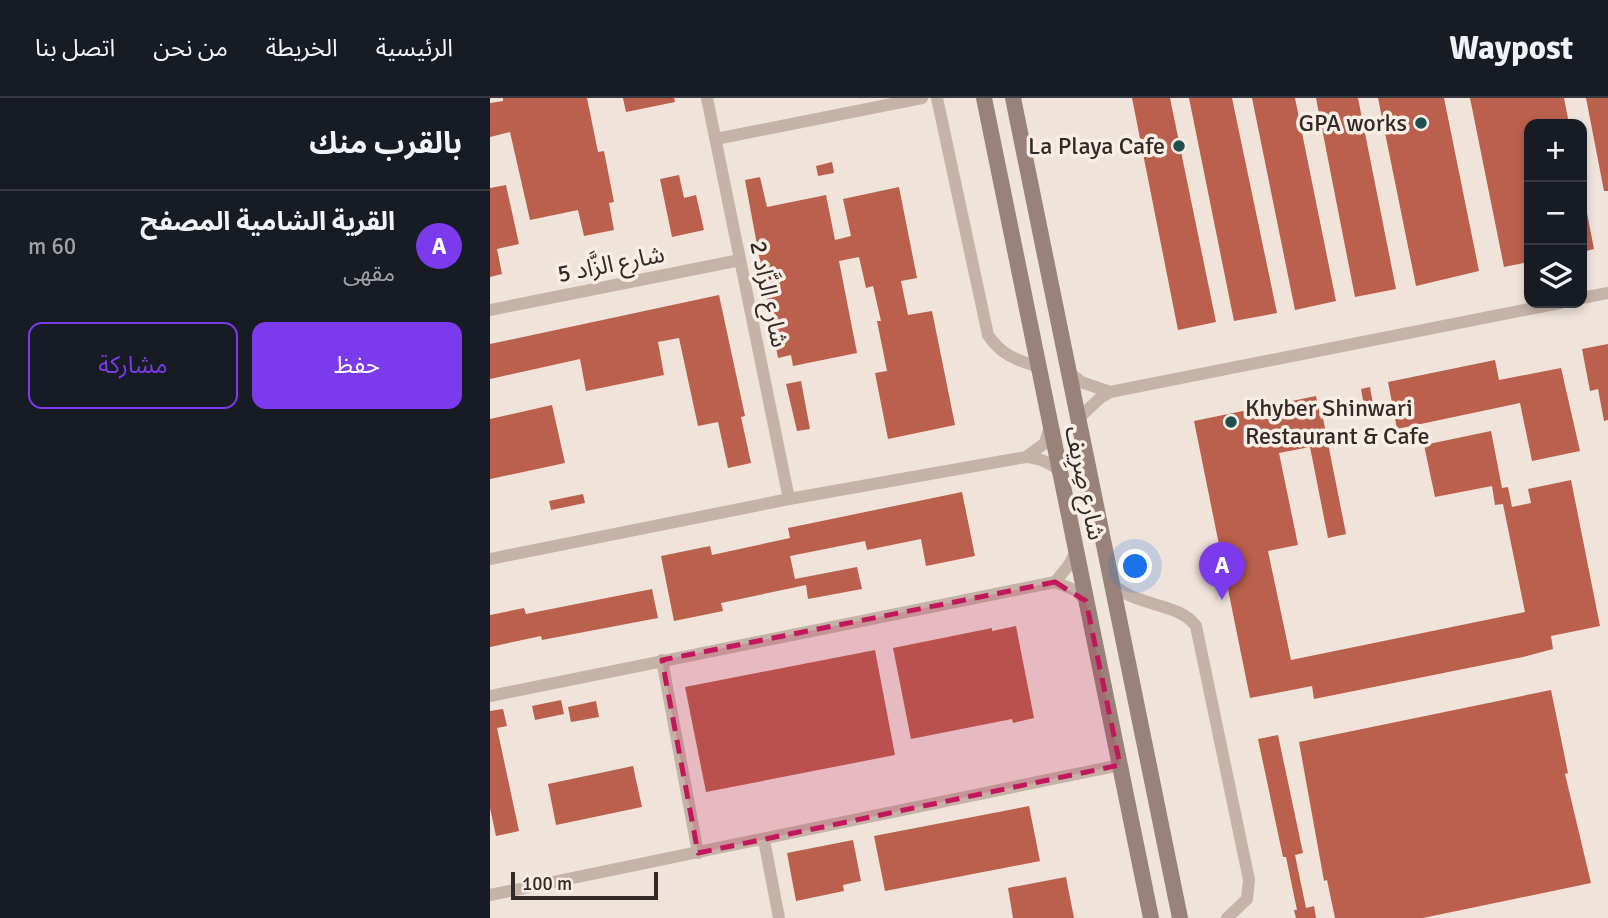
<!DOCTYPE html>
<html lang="ar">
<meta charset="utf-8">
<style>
:root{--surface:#171b24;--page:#242831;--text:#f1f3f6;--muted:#9ea1a6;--line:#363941;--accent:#7c3aed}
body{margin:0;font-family:Signika,"Noto Sans Arabic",sans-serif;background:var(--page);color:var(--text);direction:rtl}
.controls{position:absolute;right:21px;top:21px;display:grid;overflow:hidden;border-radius:14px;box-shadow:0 4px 10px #0003}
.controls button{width:63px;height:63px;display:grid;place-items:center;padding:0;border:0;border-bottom:2px solid var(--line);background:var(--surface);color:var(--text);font:35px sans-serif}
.scale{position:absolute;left:21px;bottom:18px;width:147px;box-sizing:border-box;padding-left:7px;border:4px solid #332a27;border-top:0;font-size:19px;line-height:24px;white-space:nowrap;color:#332a27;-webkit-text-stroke:5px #f7eee6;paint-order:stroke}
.you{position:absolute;left:646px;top:469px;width:24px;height:24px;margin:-18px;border:5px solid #fff;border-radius:50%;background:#1a73e8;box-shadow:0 0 0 10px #1a73e833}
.badge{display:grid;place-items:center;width:46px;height:46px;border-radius:50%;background:var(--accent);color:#fff;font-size:23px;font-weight:700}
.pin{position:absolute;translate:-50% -58px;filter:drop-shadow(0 2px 4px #0008)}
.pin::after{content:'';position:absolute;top:37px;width:24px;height:21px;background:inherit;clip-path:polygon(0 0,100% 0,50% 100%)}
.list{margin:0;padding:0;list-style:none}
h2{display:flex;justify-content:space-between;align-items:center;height:91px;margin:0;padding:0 28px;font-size:30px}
h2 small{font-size:23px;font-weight:400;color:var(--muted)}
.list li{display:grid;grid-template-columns:46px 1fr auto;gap:21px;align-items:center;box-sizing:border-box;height:112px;padding:0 28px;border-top:2px solid var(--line)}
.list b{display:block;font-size:26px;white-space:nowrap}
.list p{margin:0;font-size:23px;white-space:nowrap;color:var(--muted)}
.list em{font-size:23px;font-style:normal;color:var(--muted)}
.actions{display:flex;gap:14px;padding:21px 28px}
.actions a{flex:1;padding:16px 0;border:2px solid var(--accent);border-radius:14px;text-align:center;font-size:24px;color:var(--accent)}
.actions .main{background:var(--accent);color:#fff}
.icon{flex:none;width:38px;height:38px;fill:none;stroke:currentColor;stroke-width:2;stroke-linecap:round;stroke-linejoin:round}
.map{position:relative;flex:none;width:1118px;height:820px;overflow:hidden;direction:ltr}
header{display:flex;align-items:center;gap:42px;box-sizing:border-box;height:98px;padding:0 35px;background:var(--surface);border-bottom:2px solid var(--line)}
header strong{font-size:33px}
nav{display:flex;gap:38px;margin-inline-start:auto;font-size:24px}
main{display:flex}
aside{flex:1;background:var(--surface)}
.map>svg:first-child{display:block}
</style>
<header>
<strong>Waypost</strong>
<nav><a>الرئيسية</a><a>الخريطة</a><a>من نحن</a><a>اتصل بنا</a></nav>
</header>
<main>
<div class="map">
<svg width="1118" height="820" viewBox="0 0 1118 820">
<rect width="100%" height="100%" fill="#efe3da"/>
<path fill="#ba604c" d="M13 0H97L108 54 114 53 124 104 119 105 124 132 94 138 88 112 40 122 20 34 0 39V5L13 3Z
M133 0H184L185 4 136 14Z
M642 0H680L726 224 688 232Z
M699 0H742L787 215 744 223Z
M762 0H805L846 203 805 212Z
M826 0H868L906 191 865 199Z
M888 0H954L989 173 926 188Z
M980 0H1074L1079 26H1039V164L1014 169Z
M1096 0H1118V93H1114Z
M342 64 344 75 328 78 326 68Z
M189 77 194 100 206 97 214 132 182 139 170 81Z
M270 79 277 109 336 97 345 142 361 138 353 101 409 89 427 180 411 183 418 217 442 213 465 327 398 341 385 275 397 273 387 223H391L383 188 376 190 369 159 349 163 367 255 303 268 301 257 288 260 255 82Z
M16 87 29 146 7 151 12 176 0 179V90Z
M1092 110H1096L1104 151 1092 154Z
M229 197 255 318 251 319 261 365 238 370 228 324 208 328 189 240 168 244 174 277 96 293 90 261 0 281V246Z
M1118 246V322L1114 323 1108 291 1100 293 1092 251Z
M1005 262 1009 282 1071 270 1090 353 1042 363 1030 305 907 331 898 284Z
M311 283 320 331 307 333 296 286Z
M880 289 883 306 874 308 871 291Z
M826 298 831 321 833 320 856 436 838 440 820 349 789 355 808 447 778 453 801 562 1035 514 1013 406 1005 407 1002 388 945 399 934 347 1001 333 1012 390 1018 389 1022 409 1041 405 1038 391 1081 382 1110 528 1061 538 1063 551 1033 559 824 601 822 588 760 600 704 323Z
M62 307 75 365 0 381V321Z
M472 394 485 458 436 468 431 441 377 452 375 443 300 458 305 481 367 469 372 491 318 501 316 487 231 505 233 513 184 523 171 458 220 448 222 457 300 440 298 430Z
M93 396 95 405 61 412 59 403Z
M162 491 168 520 52 542 51 538 0 549V517L34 510 36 516Z
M526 528 544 620 523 625 522 621 421 641 403 550 502 530V533Z
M385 552 405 657 216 694 195 589Z
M1061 592 1078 675 1075 676 1101 785 933 820H845L837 782 834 783 809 644Z
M71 602 74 616 45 622 42 608Z
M106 603 109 619 81 624 78 609Z
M13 611 17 628 7 630 29 733 6 738 0 710V613Z
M788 637 813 755 805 757 816 810 824 808 826 820H806L804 812H807L796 759H793L768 641Z
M143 668 152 709 66 727 58 686Z
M539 708 550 763 395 793 384 738Z
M363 742 371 783 353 787 354 793 306 803 297 755Z
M576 779 584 820H523L518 790Z"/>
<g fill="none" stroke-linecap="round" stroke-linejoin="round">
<path stroke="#c5b3a7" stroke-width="12" d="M217 0 299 401
M447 0 498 237C511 257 527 262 548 269
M226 41 432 0
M1092 200 1118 195
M0 212 250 162
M580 275 591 284 620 294
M590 319 610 300 620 294 1070 205
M537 359C551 361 560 364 570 374
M0 461 299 401 536 359 555 345 560 328
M565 484 579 467 586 453
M623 486C645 509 689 504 706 528L759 782 757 801 737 820
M172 562 208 755
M0 598 565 484 587 493 596 503
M274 742 289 820
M0 797 630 667"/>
<path stroke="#998279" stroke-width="16" d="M494 0 661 820
M523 0 690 820"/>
</g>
<path fill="#c2185b" fill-opacity="0.2" stroke="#c2185b" stroke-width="5" stroke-dasharray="14 9" stroke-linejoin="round" d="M565 484 596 503 630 667 208 755 172 562Z"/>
<g fill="#215050" stroke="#f7eee6" stroke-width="2.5">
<circle cx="931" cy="25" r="7"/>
<circle cx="689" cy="48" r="7"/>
<circle cx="741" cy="324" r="7"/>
</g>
<g text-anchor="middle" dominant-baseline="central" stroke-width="7" stroke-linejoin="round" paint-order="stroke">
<g font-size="24" fill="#332a27" stroke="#f7eee6" text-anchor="end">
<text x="917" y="25">GPA works</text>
<text x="675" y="48">La Playa Cafe</text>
<text x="755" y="310" text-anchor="start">Khyber Shinwari<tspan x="755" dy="28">Restaurant &amp; Cafe</tspan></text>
</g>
<g font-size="24" fill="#332a27" stroke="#f7eee6">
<text transform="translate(121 166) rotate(-11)">شارع الزَّاد 5</text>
<text transform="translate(279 196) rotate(78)">شارع الزَّاد 2</text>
<text transform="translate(595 385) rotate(78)">شارع صِرِيف</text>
</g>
</g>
</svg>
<div class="controls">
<button>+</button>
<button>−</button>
<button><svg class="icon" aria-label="layers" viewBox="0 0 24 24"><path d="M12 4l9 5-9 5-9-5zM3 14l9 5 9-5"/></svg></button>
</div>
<div class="scale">100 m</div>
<div class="you"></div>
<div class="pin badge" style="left:732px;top:502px">A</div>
</div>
<aside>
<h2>بالقرب منك<small></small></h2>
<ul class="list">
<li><span class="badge">A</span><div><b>القرية الشامية المصفح</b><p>مقهى</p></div><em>60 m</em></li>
</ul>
<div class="actions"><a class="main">حفظ</a><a>مشاركة</a></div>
</aside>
</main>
